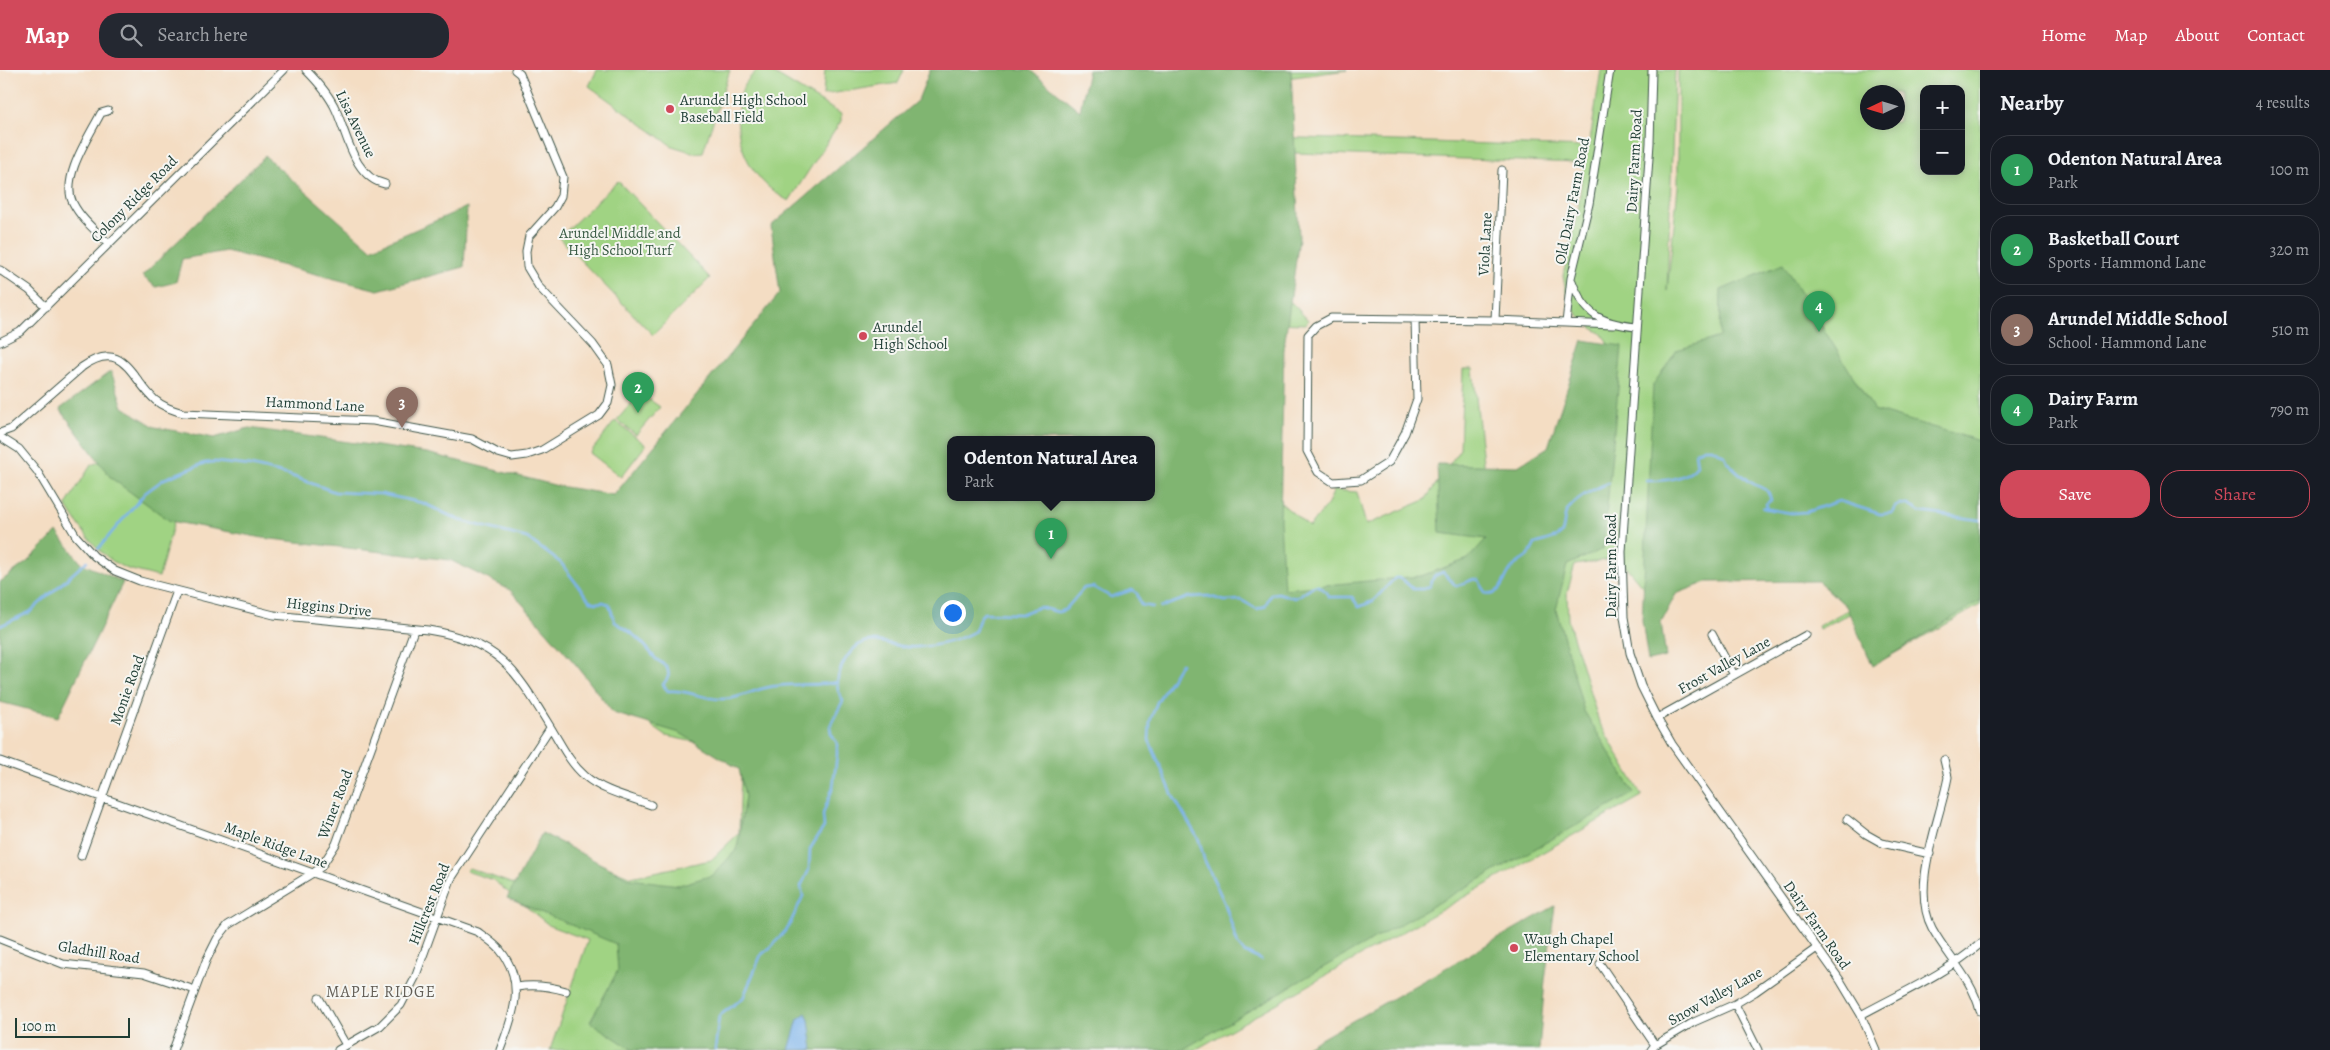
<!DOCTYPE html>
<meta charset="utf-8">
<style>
:root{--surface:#171b24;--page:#242831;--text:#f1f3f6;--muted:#9ea1a6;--line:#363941;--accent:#d1495b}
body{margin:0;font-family:Alegreya,serif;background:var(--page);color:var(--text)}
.controls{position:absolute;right:15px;top:15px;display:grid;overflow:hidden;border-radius:10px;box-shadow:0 2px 12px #0003}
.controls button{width:45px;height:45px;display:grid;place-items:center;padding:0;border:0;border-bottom:1px solid var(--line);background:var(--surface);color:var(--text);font:25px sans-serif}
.compass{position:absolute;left:1860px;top:15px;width:45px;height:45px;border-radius:50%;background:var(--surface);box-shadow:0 2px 12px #0003;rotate:266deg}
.scale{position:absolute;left:15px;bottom:12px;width:115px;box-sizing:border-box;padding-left:5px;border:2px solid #1f3d34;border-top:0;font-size:14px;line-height:18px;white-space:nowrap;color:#1f3d34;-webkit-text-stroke:4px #f6f6f2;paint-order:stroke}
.you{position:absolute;left:952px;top:542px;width:18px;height:18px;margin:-12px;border:4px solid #fff;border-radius:50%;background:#1a73e8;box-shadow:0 0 0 8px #1a73e833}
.badge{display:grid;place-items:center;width:32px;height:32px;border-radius:50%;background:var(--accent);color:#fff;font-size:16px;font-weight:700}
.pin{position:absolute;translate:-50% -41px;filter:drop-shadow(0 1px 2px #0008)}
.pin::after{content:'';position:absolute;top:26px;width:18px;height:15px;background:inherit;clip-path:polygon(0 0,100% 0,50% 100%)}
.popup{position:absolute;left:947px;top:366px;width:208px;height:65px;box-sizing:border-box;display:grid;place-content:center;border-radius:10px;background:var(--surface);filter:drop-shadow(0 1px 4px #0005);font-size:16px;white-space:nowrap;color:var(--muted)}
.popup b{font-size:19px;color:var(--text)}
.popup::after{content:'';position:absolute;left:50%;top:100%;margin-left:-10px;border:10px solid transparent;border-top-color:var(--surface)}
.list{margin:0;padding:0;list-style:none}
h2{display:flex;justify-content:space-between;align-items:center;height:65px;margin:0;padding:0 20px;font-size:21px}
h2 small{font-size:16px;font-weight:400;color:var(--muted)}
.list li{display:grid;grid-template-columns:32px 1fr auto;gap:15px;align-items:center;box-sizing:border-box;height:70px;margin:0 10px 10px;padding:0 10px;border:1px solid var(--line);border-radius:20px}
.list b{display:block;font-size:19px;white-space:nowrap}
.list p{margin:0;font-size:16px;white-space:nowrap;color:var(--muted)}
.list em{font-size:16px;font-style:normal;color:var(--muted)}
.actions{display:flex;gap:10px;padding:15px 20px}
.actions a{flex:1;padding:11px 0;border:1px solid var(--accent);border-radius:20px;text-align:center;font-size:18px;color:var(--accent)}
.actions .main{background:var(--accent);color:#fff}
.icon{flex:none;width:28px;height:28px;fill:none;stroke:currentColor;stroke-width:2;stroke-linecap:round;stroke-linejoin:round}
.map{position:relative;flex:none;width:1980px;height:980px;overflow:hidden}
header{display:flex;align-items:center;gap:30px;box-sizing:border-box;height:70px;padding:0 25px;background:var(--accent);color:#fff}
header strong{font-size:24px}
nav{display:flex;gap:28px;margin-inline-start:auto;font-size:18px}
.search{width:350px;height:45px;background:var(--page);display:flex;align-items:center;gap:12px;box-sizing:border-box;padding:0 18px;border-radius:20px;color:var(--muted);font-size:19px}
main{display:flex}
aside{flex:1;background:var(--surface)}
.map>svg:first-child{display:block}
</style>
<header>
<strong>Map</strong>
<div class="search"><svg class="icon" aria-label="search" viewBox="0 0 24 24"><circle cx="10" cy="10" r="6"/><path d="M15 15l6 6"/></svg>Search here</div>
<nav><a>Home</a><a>Map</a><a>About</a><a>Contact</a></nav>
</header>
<main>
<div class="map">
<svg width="1980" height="980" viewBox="0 0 1980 980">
<rect width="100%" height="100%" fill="#f6f6f2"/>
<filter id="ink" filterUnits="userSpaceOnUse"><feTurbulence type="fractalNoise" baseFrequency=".02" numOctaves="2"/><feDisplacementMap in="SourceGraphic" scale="10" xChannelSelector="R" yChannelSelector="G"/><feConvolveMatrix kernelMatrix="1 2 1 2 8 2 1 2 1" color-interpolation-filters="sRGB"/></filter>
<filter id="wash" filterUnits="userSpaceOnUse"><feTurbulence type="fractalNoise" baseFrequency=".0096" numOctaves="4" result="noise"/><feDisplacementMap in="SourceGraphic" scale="20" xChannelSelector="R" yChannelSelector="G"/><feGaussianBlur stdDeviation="1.12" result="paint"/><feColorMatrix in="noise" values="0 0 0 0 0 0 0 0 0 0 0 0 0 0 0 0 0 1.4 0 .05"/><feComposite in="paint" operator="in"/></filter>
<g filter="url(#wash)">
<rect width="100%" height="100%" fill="#f4ddc3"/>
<path fill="#a0d383" stroke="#60885c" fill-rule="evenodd" d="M597 0H730L703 82 695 83 672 76 589 16Z
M757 0H768L841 44V51L789 131C747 110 726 60 744 15 747 10 753 5 757 0Z
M825 0H904L898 13 823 25Z
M1092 0H1347L1271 10 1270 67 1589 77 1601 0H1675L1667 221 1678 117V0H1980V535L1883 590 1855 541 1819 559 1818 556 1853 537 1829 495 1762 490 1651 527 1613 481 1612 489 1575 495 1567 523 1568 550 1599 652 1642 726 1195 980H550L588 870 550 856 493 810 466 801 469 798 532 821 564 773 575 783 631 807 711 790 739 763 741 701 723 678 666 666 598 618 554 526 447 480 177 440 159 507C149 504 138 502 128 499 100 489 81 459 66 435L91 395 144 375 381 424 1151 428V370L1081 41ZM1924 19H1961V101H1924ZM1868 22H1898V52H1868ZM1268 82 1578 93 1583 98 1578 141 1563 206 1566 222 1576 243 1592 258 1601 263 1616 284 1576 370 1486 420 1473 299H1463L1460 379 1425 430 1366 455 1357 422 1334 420 1328 434 1309 457 1266 420 1272 253 1306 254 1308 250 1291 232 1265 230Z
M618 111 710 208 653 265 559 168Z
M640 323 660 337 636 365 617 350Z
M615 351 646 375 621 407 590 383Z"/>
<path fill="#80b571" stroke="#507952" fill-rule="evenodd" d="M930 0H1030L1080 41 1088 0H1291L1299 168 1284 277 1280 451 1284 519 1421 506 1468 489 1486 469 1440 463 1437 394 1518 396 1548 377 1583 270 1622 276 1603 479 1567 495 1556 539 1584 641 1634 723 1317 901 1182 980H633L590 952 618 900 616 874 507 828 542 763 630 809 679 815 713 805 737 779 745 726 739 699 680 663 613 643 578 597 510 520 450 490 263 468 170 451 111 408 60 339 111 301 123 337 155 357 214 368 249 358 427 383 558 416 614 425 780 223 771 156 918 30ZM951 370H1151V428H951Z
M265 86 371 179 467 137 464 197 378 220 226 181 182 189 176 212 156 217 142 206Z
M1783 194 1874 340 1980 371V531L1873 596 1846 536 1818 511 1707 512 1676 524 1661 552 1666 587 1648 591 1642 550 1653 315 1677 280 1720 267 1721 220Z
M57 462 81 493 123 512 58 647 0 632V512L27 492Z
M1555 836 1545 910 1539 980H1301Z"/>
<path fill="#7db4ec" stroke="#4e7890" d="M806 943 809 950 813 980H789L798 949Z"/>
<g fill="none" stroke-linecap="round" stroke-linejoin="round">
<path stroke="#7db4ec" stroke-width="2.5" d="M1646 411C1665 411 1685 410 1697 395L1695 382 1704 378H1712L1725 386 1728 393 1748 411 1768 421 1771 430 1766 434 1768 439 1763 438 1791 443 1806 442 1839 431 1880 444 1892 443 1895 437 1901 434 1908 435 1920 442 1980 450
M98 479 145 423 164 409 205 393 215 392 251 396 289 405 335 422 381 424 423 433 459 450 527 468 561 493 589 530 596 533 603 532 609 534 615 552C633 563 642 571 655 588 659 593 667 593 668 601 670 607 666 610 663 615L668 621C686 619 705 630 724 629 739 629 751 621 765 618 788 612 815 617 838 612
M1161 537 1190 527 1208 526 1225 531 1241 530 1257 539 1265 536 1271 524 1278 523 1295 528C1311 520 1316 505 1329 527H1352L1359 537 1373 531 1395 508H1401L1413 519H1424L1430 516 1434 506 1443 502 1456 516 1474 509 1479 510 1485 523C1502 527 1503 509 1511 499 1521 488 1527 492 1535 474L1557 467 1562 463C1564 457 1564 449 1566 443 1574 428 1594 419 1609 413
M0 556 30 542 87 491
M1181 593 1157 632 1150 651 1149 670 1174 728 1199 770 1204 789 1225 834 1238 875 1244 882 1261 890
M715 980 719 946 743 928 761 885 771 877 788 858 803 826 801 816 809 800 810 779 824 757 823 744 833 717 837 685V673L831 663 830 656 843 631C842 628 839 624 838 620 834 602 851 572 871 571 887 571 901 579 917 577 936 576 958 571 975 561L980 547 984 543 1021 544 1039 537 1058 542 1065 540 1084 518 1093 517 1111 527 1132 520 1137 523 1141 535 1153 537"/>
</g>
</g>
<g filter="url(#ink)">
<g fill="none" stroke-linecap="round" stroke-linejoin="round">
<g stroke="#3f5549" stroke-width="9">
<path id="minor" d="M306 0C318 12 329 24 336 40 347 64 354 108 385 114
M1652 0 1650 73 1622 482 1624 547 1630 583 1641 616 1657 648 1672 674 1840 910 1861 945 1876 980
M108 41 101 43C90 65 60 108 73 133 81 149 96 161 109 174
M0 200 29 220 46 237
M1572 211C1585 246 1601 253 1636 257
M1415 249 1417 329 1405 363 1389 392 1361 410 1333 412 1318 402 1307 381 1308 265 1316 256 1331 248 1495 250 1613 255
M1495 250 1502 100
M1566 253 1571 208 1589 134 1610 0
M0 272 20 262 284 0
M0 363 11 359 82 297C123 268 130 307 155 330 163 337 173 340 183 343L373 351 472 369 498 383 512 387 527 385 542 380 599 345 608 333 612 315 608 295 593 274 539 217 527 197 526 181 529 166 555 137 561 126 563 107 520 4 515 0
M0 367 19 379 37 401 76 466 94 486 115 501 140 511 274 545 428 560C503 572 517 603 554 663 563 678 571 694 585 706 602 721 629 727 651 735
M1712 564 1734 605
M1657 648 1806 565
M1944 690 1948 707C1940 751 1910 816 1932 858 1947 886 1972 908 1980 941
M0 691 478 862C485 867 494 873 500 880 526 912 514 945 500 980
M1847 749 1866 764 1882 773 1930 784
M81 786 177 521
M0 869 63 894 144 903 195 920
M1600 894 1655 975
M517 917C534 914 549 916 566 921
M319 928 346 975
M1735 934 1758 980
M1861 945C1901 923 1945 904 1980 874
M173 980 206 891 217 869 228 855 313 803 321 797 336 774 414 560
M338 980 380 956 401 935 415 908 451 809 550 658
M1651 980 1655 975 1694 952 1735 934 1755 922 1817 878"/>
</g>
<use href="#minor" stroke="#fff" stroke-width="7"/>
</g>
</g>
<g fill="#d1495b" stroke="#f6f6f2" stroke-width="2">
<circle cx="670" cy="39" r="5"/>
<circle cx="863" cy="266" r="5"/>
<circle cx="1514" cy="878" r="5"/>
</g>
<g text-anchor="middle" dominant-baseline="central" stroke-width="4" stroke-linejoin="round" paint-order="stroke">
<g font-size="15" fill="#1f3d34" stroke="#f6f6f2" text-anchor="start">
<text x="680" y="30">Arundel High School<tspan x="680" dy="17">Baseball Field</tspan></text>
<text x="873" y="257">Arundel<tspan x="873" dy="17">High School</tspan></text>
<text x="1524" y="869">Waugh Chapel<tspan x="1524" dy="17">Elementary School</tspan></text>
</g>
<g font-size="15" fill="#1f3d34" stroke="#f6f6f2">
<text transform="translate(356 54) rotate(64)">Lisa Avenue</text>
<text transform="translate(1634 91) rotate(-87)">Dairy Farm Road</text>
<text transform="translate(134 129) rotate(-45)">Colony Ridge Road</text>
<text transform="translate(1572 131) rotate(-79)">Old Dairy Farm Road</text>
<text transform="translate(1485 174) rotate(-87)">Viola Lane</text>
<text transform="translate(315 334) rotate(3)">Hammond Lane</text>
<text transform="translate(1611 496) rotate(-90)">Dairy Farm Road</text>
<text transform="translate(329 537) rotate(6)">Higgins Drive</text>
<text transform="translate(1724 595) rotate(-29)">Frost Valley Lane</text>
<text transform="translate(127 620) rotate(-70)">Monie Road</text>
<text transform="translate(335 734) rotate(-69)">Winer Road</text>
<text transform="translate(276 775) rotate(20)">Maple Ridge Lane</text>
<text transform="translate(429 834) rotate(-68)">Hillcrest Road</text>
<text transform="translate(1817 855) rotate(55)">Dairy Farm Road</text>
<text transform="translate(99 882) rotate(9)">Gladhill Road</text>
<text transform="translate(1715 926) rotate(-29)">Snow Valley Lane</text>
</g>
<g font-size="15" fill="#395b44" stroke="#f6f6f2">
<text x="620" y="163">Arundel Middle and<tspan x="620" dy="17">High School Turf</tspan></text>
</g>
<g font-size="16" letter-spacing="1" fill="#645f57" stroke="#f6f6f2">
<text x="381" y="922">MAPLE RIDGE</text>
</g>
</g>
</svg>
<div class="controls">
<button>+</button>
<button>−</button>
</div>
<svg class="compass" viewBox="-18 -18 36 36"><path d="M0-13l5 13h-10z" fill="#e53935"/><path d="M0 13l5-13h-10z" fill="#9ea1a6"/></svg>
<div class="scale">100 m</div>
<div class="you"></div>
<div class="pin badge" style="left:1051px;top:489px;background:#2e9e5b">1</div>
<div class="popup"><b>Odenton Natural Area</b>Park</div>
<div class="pin badge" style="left:638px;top:343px;background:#2e9e5b">2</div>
<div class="pin badge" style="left:402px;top:358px;background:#8d6e63">3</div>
<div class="pin badge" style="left:1819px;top:262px;background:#2e9e5b">4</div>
</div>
<aside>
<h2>Nearby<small>4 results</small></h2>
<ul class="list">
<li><span class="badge" style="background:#2e9e5b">1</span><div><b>Odenton Natural Area</b><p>Park</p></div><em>100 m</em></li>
<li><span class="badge" style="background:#2e9e5b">2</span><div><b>Basketball Court</b><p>Sports · Hammond Lane</p></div><em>320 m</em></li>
<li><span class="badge" style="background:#8d6e63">3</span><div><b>Arundel Middle School</b><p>School · Hammond Lane</p></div><em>510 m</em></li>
<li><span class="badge" style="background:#2e9e5b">4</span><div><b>Dairy Farm</b><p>Park</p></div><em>790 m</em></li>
</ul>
<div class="actions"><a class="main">Save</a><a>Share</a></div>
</aside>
</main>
